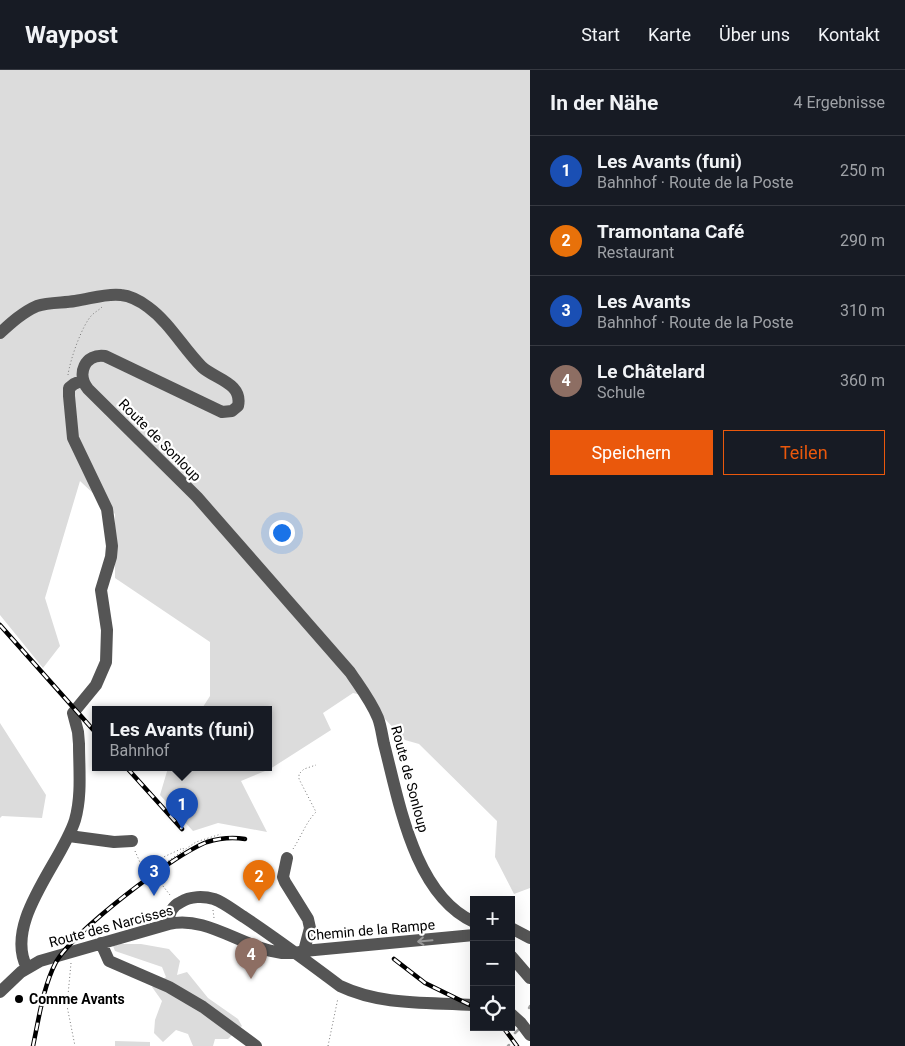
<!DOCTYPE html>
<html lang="de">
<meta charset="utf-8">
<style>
:root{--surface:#171b24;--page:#20242c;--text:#f1f3f6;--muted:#9ea1a6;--line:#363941;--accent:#ea580c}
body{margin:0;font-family:Roboto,sans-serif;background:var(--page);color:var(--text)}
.controls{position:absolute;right:15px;bottom:15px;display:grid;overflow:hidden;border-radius:0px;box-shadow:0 5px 20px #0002}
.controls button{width:45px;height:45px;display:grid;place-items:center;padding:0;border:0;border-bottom:1px solid var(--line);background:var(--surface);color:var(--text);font:25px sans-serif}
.you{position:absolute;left:281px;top:462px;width:18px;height:18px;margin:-12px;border:4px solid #fff;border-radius:50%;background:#1a73e8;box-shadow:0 0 0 8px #1a73e833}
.badge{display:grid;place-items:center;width:32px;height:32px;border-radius:50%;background:var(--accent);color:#fff;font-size:16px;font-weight:700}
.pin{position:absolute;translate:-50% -41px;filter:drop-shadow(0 1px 2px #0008)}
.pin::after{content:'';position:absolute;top:26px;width:18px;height:15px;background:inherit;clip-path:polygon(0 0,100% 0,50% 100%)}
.popup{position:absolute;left:92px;top:636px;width:180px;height:65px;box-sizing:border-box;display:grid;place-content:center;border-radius:0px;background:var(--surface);filter:drop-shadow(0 1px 4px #0005);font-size:16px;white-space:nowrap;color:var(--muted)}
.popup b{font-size:19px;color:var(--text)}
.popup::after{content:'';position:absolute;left:50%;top:100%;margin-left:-10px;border:10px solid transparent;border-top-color:var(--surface)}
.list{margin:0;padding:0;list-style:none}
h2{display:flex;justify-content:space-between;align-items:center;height:65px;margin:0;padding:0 20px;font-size:21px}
h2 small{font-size:16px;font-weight:400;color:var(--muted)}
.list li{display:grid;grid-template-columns:32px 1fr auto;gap:15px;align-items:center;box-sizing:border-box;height:70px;padding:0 20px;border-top:1px solid var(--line)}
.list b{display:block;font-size:19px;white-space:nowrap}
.list p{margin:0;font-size:16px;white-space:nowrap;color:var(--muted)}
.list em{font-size:16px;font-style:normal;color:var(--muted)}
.actions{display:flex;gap:10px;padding:15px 20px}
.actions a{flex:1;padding:11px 0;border:1px solid var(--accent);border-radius:0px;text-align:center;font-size:18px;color:var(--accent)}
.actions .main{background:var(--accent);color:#fff}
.icon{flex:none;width:28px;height:28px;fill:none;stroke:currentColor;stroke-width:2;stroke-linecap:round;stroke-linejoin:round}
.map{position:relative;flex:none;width:530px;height:976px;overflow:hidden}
header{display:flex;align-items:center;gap:30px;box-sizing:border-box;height:70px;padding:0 25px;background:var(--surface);border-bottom:1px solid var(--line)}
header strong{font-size:24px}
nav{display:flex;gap:28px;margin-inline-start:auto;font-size:18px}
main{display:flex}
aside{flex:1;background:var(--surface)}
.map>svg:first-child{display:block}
</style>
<header>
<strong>Waypost</strong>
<nav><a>Start</a><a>Karte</a><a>Über uns</a><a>Kontakt</a></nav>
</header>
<main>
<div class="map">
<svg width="530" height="976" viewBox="0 0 530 976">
<rect width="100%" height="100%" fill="#fff"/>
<path fill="#dcdcdc" d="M0 0H530V818L514 824 495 787 497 751 419 674 405 670 362 625 353 623 323 643 331 660 270 699 241 711 267 762 218 753 193 761 160 725 168 698H268V640H201L210 626V572L115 508V444L80 411 45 528 60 576 43 598 0 545Z
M0 653 46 725 42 748 2 746 0 748Z
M120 874H141L169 879 180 891 177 905 187 902 208 928 238 949 242 956 228 969H215L213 976H193L188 964 176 960 163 972 154 963 155 950 162 931 152 917 166 907 162 897 115 881 113 876Z
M115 971 150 972V976H115Z"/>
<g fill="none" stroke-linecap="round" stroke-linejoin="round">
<path stroke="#a3a3a3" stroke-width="2.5" d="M529 938 530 936
M515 963 520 958
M508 976 509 975"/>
<path stroke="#777" stroke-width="1" stroke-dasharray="1 2.5" stroke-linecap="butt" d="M68 305C70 290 82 255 92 245 95 242 99 240 102 237
M293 779C301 767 306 752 316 742L299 709V704L304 699 316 695
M135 781 142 797 183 778 184 780
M170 825 152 802 196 772 221 764
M213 840 214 848
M71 893 67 936 75 976
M328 976 338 928"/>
<path stroke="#555" stroke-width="12" d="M0 263C11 253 23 242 37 236 49 232 63 233 75 231 90 229 106 223 121 225 131 226 140 231 148 237 170 253 183 278 202 297 215 309 243 313 238 336L232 341 222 342 105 286C85 283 76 304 88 319L197 427 350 602C360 617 371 631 378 648 381 656 382 665 384 674 399 731 414 825 474 852
M69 766 114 772 132 771
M287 788 283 807 285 812 308 849 310 858 304 881
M169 854C168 844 172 836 181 832 190 826 204 826 214 829 225 833 234 841 244 847 277 869 308 892 340 916 382 936 429 932 474 935
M511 858 530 868
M101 873 109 891 169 917 203 937 256 976
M511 886 530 908
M27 898C3 852 62 792 75 750 82 726 79 698 79 674L78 662 73 643 96 615 106 592 107 560 101 520 111 487 112 476 107 439 73 368 69 326V318L74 314 83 310
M0 922 21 902 40 891 169 854C214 843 259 894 304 881L474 865
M511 944 521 953 530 965"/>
<g stroke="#000" stroke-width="4.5">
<path id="rail" d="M0 555 96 663
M127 698 182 759
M394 889 425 913 474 937
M503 957 517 976
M33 976C39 948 43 917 56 892 74 861 173 785 207 772 220 768 232 767 245 769"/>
</g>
<use href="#rail" stroke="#fff" stroke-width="2.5" stroke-dasharray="8" stroke-linecap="butt"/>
</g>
<defs><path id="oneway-shaft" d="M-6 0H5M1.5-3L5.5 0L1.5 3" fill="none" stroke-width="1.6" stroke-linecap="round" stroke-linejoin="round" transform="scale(1.25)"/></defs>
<use stroke="#999" href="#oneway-shaft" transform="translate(425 871) rotate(175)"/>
<circle fill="#000" stroke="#fff" stroke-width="2" cx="19" cy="929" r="5"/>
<g text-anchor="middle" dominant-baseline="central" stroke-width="4.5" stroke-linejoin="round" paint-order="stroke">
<g font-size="14" fill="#000" stroke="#fff">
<text transform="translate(160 370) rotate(45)">Route de Sonloup</text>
<text transform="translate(410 709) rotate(75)">Route de Sonloup</text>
<text transform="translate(111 856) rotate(-15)">Route des Narcisses</text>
<text transform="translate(371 860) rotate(-5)">Chemin de la Rampe</text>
</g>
<g font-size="14" font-weight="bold" fill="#000" stroke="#fff" text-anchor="start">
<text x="29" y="929">Comme Avants</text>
</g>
</g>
</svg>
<div class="controls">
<button>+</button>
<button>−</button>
<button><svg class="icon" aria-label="locate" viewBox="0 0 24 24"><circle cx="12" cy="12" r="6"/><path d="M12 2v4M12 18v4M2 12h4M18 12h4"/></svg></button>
</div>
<div class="you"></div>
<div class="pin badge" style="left:182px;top:759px;background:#1a4fb4">1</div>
<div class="popup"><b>Les Avants (funi)</b>Bahnhof</div>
<div class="pin badge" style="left:259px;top:831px;background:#e8710a">2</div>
<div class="pin badge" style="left:154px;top:826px;background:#1a4fb4">3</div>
<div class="pin badge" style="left:251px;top:909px;background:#8d6e63">4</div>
</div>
<aside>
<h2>In der Nähe<small>4 Ergebnisse</small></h2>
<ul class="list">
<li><span class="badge" style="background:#1a4fb4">1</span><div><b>Les Avants (funi)</b><p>Bahnhof · Route de la Poste</p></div><em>250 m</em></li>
<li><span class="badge" style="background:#e8710a">2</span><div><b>Tramontana Café</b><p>Restaurant</p></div><em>290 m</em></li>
<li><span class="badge" style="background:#1a4fb4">3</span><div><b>Les Avants</b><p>Bahnhof · Route de la Poste</p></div><em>310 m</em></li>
<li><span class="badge" style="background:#8d6e63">4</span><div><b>Le Châtelard</b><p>Schule</p></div><em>360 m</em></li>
</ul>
<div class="actions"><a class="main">Speichern</a><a>Teilen</a></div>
</aside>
</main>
